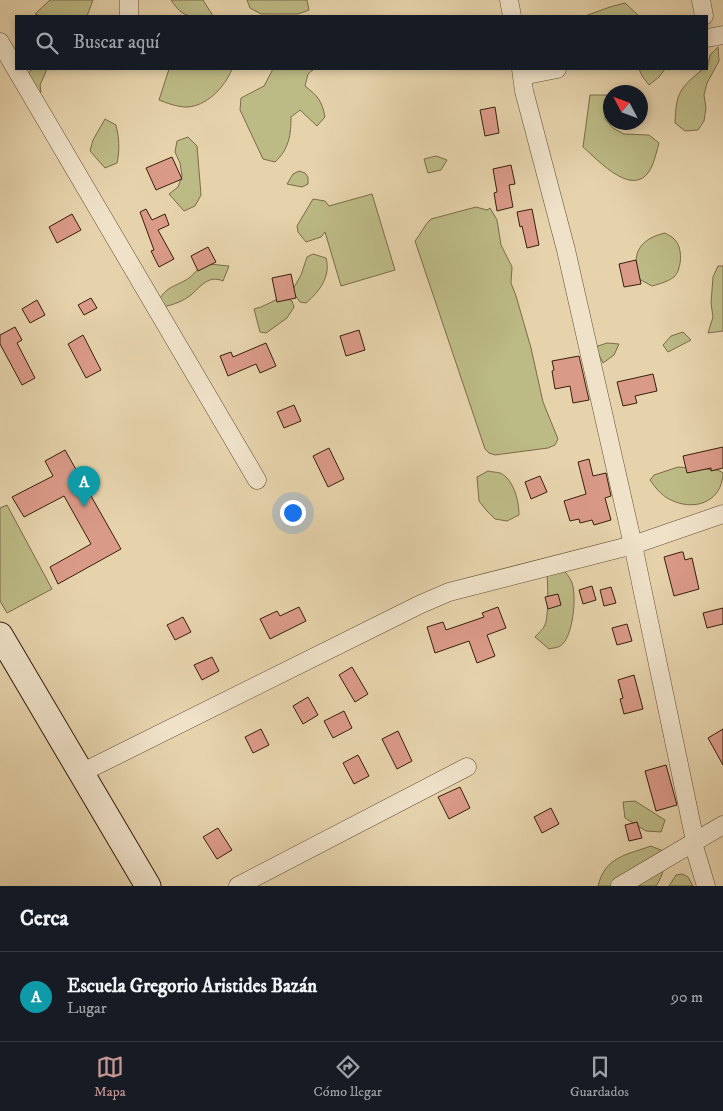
<!DOCTYPE html>
<html lang="es">
<meta charset="utf-8">
<style>
:root{--surface:#171b24;--page:#20242c;--text:#f1f3f6;--muted:#9ea1a6;--line:#363941;--accent:#c59692}
body{margin:0;font-family:"IM FELL DW Pica",serif;background:var(--page);color:var(--text)}
.compass{position:absolute;left:603px;top:85px;width:45px;height:45px;border-radius:50%;background:var(--surface);box-shadow:0 2px 8px #0003;rotate:311deg}
.you{position:absolute;left:292px;top:512px;width:18px;height:18px;margin:-12px;border:4px solid #fff;border-radius:50%;background:#1a73e8;box-shadow:0 0 0 8px #1a73e833}
.badge{display:grid;place-items:center;width:32px;height:32px;border-radius:50%;background:var(--accent);color:#fff;font-size:16px;font-weight:700}
.pin{position:absolute;translate:-50% -41px;filter:drop-shadow(0 1px 2px #0008)}
.pin::after{content:'';position:absolute;top:26px;width:18px;height:15px;background:inherit;clip-path:polygon(0 0,100% 0,50% 100%)}
.list{margin:0;padding:0;list-style:none}
h2{display:flex;justify-content:space-between;align-items:center;height:65px;margin:0;padding:0 20px;font-size:21px}
h2 small{font-size:16px;font-weight:400;color:var(--muted)}
.list li{display:grid;grid-template-columns:32px 1fr auto;gap:15px;align-items:center;box-sizing:border-box;height:90px;padding:0 20px;border-top:1px solid var(--line)}
.list b{display:block;font-size:19px;white-space:nowrap}
.list p{margin:0;font-size:16px;white-space:nowrap;color:var(--muted)}
.list em{font-size:16px;font-style:normal;color:var(--muted)}
.icon{flex:none;width:28px;height:28px;fill:none;stroke:currentColor;stroke-width:2;stroke-linecap:round;stroke-linejoin:round}
.map{position:relative;flex:none;width:723px;height:886px;overflow:hidden}
.search{position:absolute;background:var(--surface);box-shadow:0 2px 8px #0003;left:15px;right:15px;top:15px;height:55px;display:flex;align-items:center;gap:12px;box-sizing:border-box;padding:0 18px;border-radius:0px;color:var(--muted);font-size:19px}
.sheet{height:155px;background:var(--surface)}
nav{display:flex;justify-content:space-around;align-items:center;box-sizing:border-box;height:70px;border-top:1px solid var(--line);background:var(--surface);font-size:14px;color:var(--muted)}
nav a{display:grid;justify-items:center;gap:2px}
nav .on{color:var(--accent)}
.map>svg:first-child{display:block}
</style>
<div class="map">
<svg width="723" height="886" viewBox="0 0 723 886">
<rect width="100%" height="100%" fill="#e6d3ac"/>
<filter id="stains"><feTurbulence type="fractalNoise" baseFrequency=".004" numOctaves="4"/><feColorMatrix values="0 0 0 0 .2 0 0 0 0 .09 0 0 0 0 .02 0 0 0 .5 -.17"/></filter>
<radialGradient id="worn" r=".72"><stop offset=".6" stop-color="#630" stop-opacity="0"/><stop offset="1" stop-color="#630" stop-opacity=".3"/></radialGradient>
<path fill="#bcba85" stroke="#7a6c48" d="M50 0H93L87 16H41L35 14Z
M171 0H203L213 16C191 16 184 20 171 0Z
M247 0H307L309 10 298 14H261L250 8Z
M625 3 639 16H585L610 7Z
M718 47 719 61 707 83 704 95 706 108 704 121 698 130 685 131 675 123C676 92 680 88 703 69H707L710 55Z
M32 69H47L40 85 41 92 34 93 22 81Z
M169 69H232C225 87 206 107 186 107 177 107 167 103 159 100Z
M273 69H314L308 74 305 86C318 96 322 101 325 117L317 126 300 110 291 117C291 135 289 149 275 162L263 159 240 110 241 98 264 86Z
M639 69H665L659 77 649 85 642 76Z
M590 95H610L605 106V119L613 128 624 134 649 135 659 143C657 150 655 159 652 166 636 202 599 161 583 147Z
M105 119 116 125C119 138 120 149 117 163L105 168 90 151 93 140Z
M188 137 197 146 201 195 195 206 184 211 169 194 178 187 182 176 180 163 175 152 177 141Z
M436 156 447 160 441 170 428 173 424 159Z
M299 171 305 173 308 177V184L302 187 287 184 293 174Z
M372 194 395 270 341 286 325 232 321 237 306 242 298 232 297 226 313 199 325 201 329 206Z
M476 207 487 210 490 208 497 220 501 245 512 267 511 283 516 296 531 348 543 402 558 439 555 445 548 448 495 455 489 453 485 449 415 241C421 234 424 225 431 219Z
M665 233C668 235 673 237 675 240 683 248 682 269 674 277 667 282 659 284 652 286L639 279C631 254 639 239 665 233Z
M313 254 326 258C331 276 320 291 306 303L300 302 292 291 301 275 307 257Z
M209 264 229 266 223 281C209 275 202 285 192 294 184 301 173 305 162 307L157 304C166 285 174 288 189 278 196 273 199 265 209 264Z
M718 266H723V331L708 333 713 317 711 303 713 277Z
M280 298H286L292 301 294 307 287 318 266 333 260 332 254 309C264 307 270 302 280 298Z
M683 332 691 340 668 352 663 345 671 336Z
M607 343 619 344 614 355 603 363 595 347Z
M678 467 718 470 723 473C722 503 693 512 669 499 661 495 655 487 650 480L654 475Z
M488 471C491 472 497 472 500 473 514 479 519 502 519 515L507 521 495 519 486 510 479 501 477 477Z
M7 505 52 589 7 613 0 601V508Z
M558 565C564 571 569 575 572 583 577 596 573 639 560 646 557 648 552 648 549 649L535 637C538 633 543 630 545 625 549 615 548 578 546 566Z
M635 801 665 820 661 832 646 831 625 818 623 802Z
M651 846 663 851C665 865 664 874 656 886H598C605 857 626 855 651 846Z
M682 874 688 877 693 886H669L676 875Z"/>
<path fill="#da9a88" stroke="#371f0b" d="M495 107 499 133 485 136 480 110Z
M172 157 182 179 156 190 146 168Z
M511 165 515 184 509 185 513 207 497 211 494 193 497 192 493 169Z
M146 209 152 220 165 214 169 225 158 230 174 259 159 267 151 251 154 250 140 212Z
M532 209 539 245 527 248 522 226 520 227 517 212Z
M72 214 81 230 57 243 49 227Z
M208 247 216 262 198 271 191 256Z
M636 260 641 284 624 287 619 264Z
M291 274 296 298 277 302 272 278Z
M91 298 97 308 84 315 78 305Z
M37 300 45 315 30 323 22 309Z
M15 327 22 340 17 343 35 378 22 385 0 344V335Z
M359 330 365 350 346 356 340 336Z
M83 335 101 370 86 378 68 344Z
M266 343 276 366 260 373 256 364 228 376 220 356 231 352 233 357Z
M579 356 589 400 573 403 570 386 555 389 552 371 554 370 552 361Z
M653 374 657 391 635 396 637 403 623 406 617 382Z
M294 405 301 421 284 428 277 412Z
M723 447V468L711 471V468L687 473 683 456Z
M329 448 344 479 328 487 313 456Z
M65 450 121 549 58 584 50 567 91 544 64 496 24 517 12 497 53 476 45 461Z
M589 459 593 476 606 473 611 496 605 498 611 520 594 525 592 520 580 523 579 519 570 521 564 501 586 494 578 462Z
M540 476 547 492 531 499 525 482Z
M681 552H683L685 560 692 558 699 589 674 596 664 557Z
M592 586 596 600 583 604 579 590Z
M611 587 616 603 604 606 600 590Z
M558 594 561 605 548 609 545 597Z
M299 607 306 621 270 639 260 619 277 611 280 616Z
M498 607 506 628 487 635 495 656 477 663 469 641 435 653 427 627 443 622 446 630 484 617 482 613Z
M723 608V624L707 628 703 613Z
M183 617 191 632 175 640 167 625Z
M627 624 632 641 617 645 612 628Z
M212 657 219 671 202 680 194 665Z
M352 667 368 694 355 702 339 675Z
M634 675 643 709 624 714 620 699 623 698 618 680Z
M308 697 318 715 303 724 293 706Z
M344 711 352 728 333 738 324 721Z
M261 729 269 745 253 753 245 737Z
M723 729V765L708 738Z
M398 731 412 761 397 769 382 739Z
M358 755 369 776 354 784 343 763Z
M666 765 677 805 656 811 645 771Z
M460 787 470 808 449 819 438 797Z
M551 808 559 824 542 833 534 817Z
M637 822 642 838 629 841 625 825Z
M218 828 232 850 217 859 203 837Z"/>
<g fill="none" stroke-linecap="round" stroke-linejoin="round">
<g stroke="#634c33" stroke-width="19">
<path id="street" d="M129 0V16
M509 0 512 16
M701 0 704 16
M707 38 723 35
M0 42 257 480
M521 69 524 91 566 250 633 545 695 841
M522 76 557 69
M81 773 421 604 449 592 633 545 723 514
M693 843 706 886
M238 886 467 767
M620 886 723 825"/>
</g>
<g stroke="#371f0b" stroke-width="27">
<path id="secondary" d="M0 635 148 886"/>
</g>
<use href="#street" stroke="#efe2c9" stroke-width="18"/>
<use href="#secondary" stroke="#efe2c9" stroke-width="25"/>
</g>
<rect width="100%" height="100%" filter="url(#stains)"/>
<rect width="100%" height="100%" fill="url(#worn)"/>
</svg>
<svg class="compass" viewBox="-18 -18 36 36"><path d="M0-13l5 13h-10z" fill="#e53935"/><path d="M0 13l5-13h-10z" fill="#9ea1a6"/></svg>
<div class="you"></div>
<div class="pin badge" style="left:84px;top:507px;background:#0f9aa8">A</div>
<div class="search"><svg class="icon" aria-label="search" viewBox="0 0 24 24"><circle cx="10" cy="10" r="6"/><path d="M15 15l6 6"/></svg>Buscar aquí</div>
</div>
<section class="sheet">
<h2>Cerca<small></small></h2>
<ul class="list">
<li><span class="badge" style="background:#0f9aa8">A</span><div><b>Escuela Gregorio Aristides Bazán</b><p>Lugar</p></div><em>90 m</em></li>
</ul>
</section>
<nav>
<a class="on"><svg class="icon" aria-label="map" viewBox="0 0 24 24"><path d="M3 6l6-2 6 2 6-2v14l-6 2-6-2-6 2zM9 4v14M15 6v14"/></svg>Mapa</a>
<a><svg class="icon" aria-label="directions" viewBox="0 0 24 24"><path d="M12 3l9 9-9 9-9-9zM9 14v-3h6M13 9l2 2-2 2"/></svg>Cómo llegar</a>
<a><svg class="icon" aria-label="saved" viewBox="0 0 24 24"><path d="M7 4h10v16l-5-4-5 4z"/></svg>Guardados</a>
</nav>
